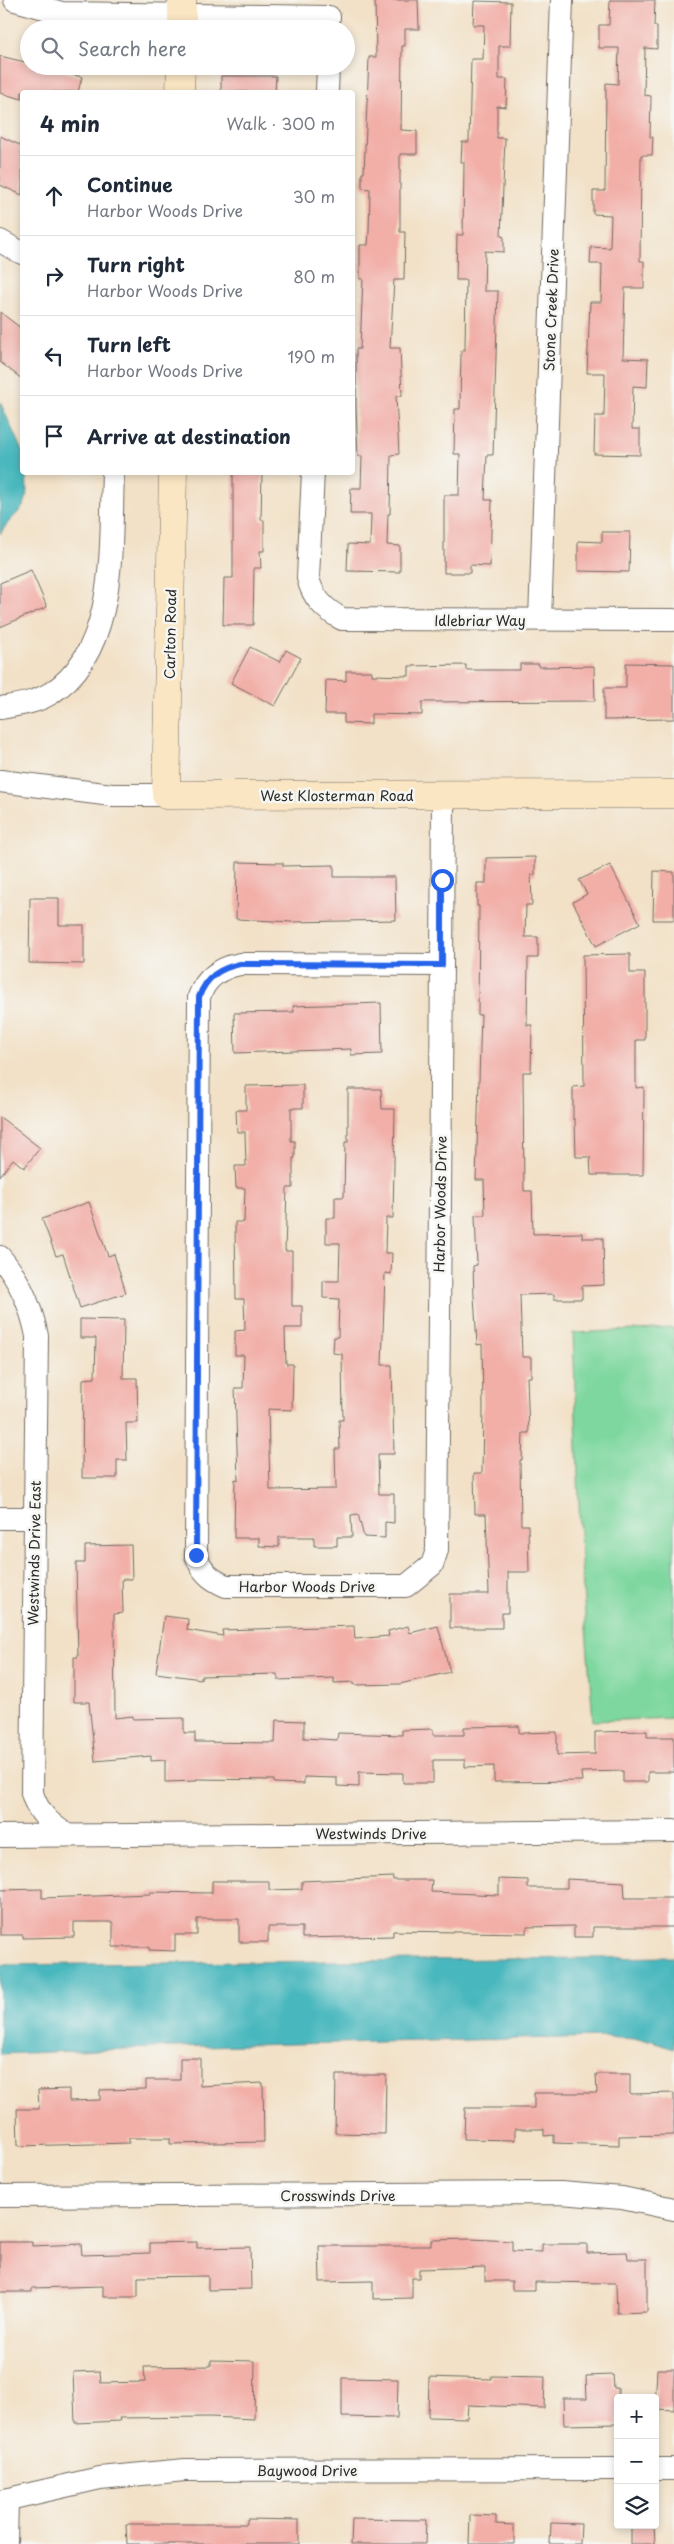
<!DOCTYPE html>
<meta charset="utf-8">
<style>
:root{--surface:#fff;--page:#f6f6f7;--text:#1f2937;--muted:#747a83;--line:#e0e1e3}
body{margin:0;font-family:"Playpen Sans",sans-serif;background:var(--page);color:var(--text)}
.controls{position:absolute;right:15px;bottom:15px;display:grid;overflow:hidden;border-radius:5px;box-shadow:0 2px 8px #0003}
.controls button{width:45px;height:45px;display:grid;place-items:center;padding:0;border:0;border-bottom:1px solid var(--line);background:var(--surface);color:var(--text);font:25px sans-serif}
.stop{position:absolute;width:15px;height:15px;margin:-11px;border:4px solid #2563eb;border-radius:50%;background:#fff}
.stop.end{background:#2563eb;border-color:#fff;box-shadow:0 1px 5px #0008}
.list{margin:0;padding:0;list-style:none}
h2{display:flex;justify-content:space-between;align-items:center;height:65px;margin:0;padding:0 20px;font-size:21px}
h2 small{font-size:16px;font-weight:400;color:var(--muted)}
.list li{display:grid;grid-template-columns:32px 1fr auto;gap:15px;align-items:center;box-sizing:border-box;height:80px;padding:0 20px;border-top:1px solid var(--line)}
.list b{display:block;font-size:19px;white-space:nowrap}
.list p{margin:0;font-size:16px;white-space:nowrap;color:var(--muted)}
.list em{font-size:16px;font-style:normal;color:var(--muted)}
.icon{flex:none;width:28px;height:28px;fill:none;stroke:currentColor;stroke-width:2;stroke-linecap:round;stroke-linejoin:round}
.map{position:relative;flex:none;width:674px;height:2544px;overflow:hidden}
.search{position:absolute;background:var(--surface);box-shadow:0 2px 8px #0003;left:20px;top:20px;width:335px;height:55px;display:flex;align-items:center;gap:12px;box-sizing:border-box;padding:0 18px;border-radius:28px;color:var(--muted);font-size:19px}
.panel{position:absolute;background:var(--surface);box-shadow:0 2px 8px #0003;left:20px;top:90px;width:335px;height:385px;border-radius:5px}
.map>svg:first-child{display:block}
</style>
<div class="map">
<svg width="674" height="2544" viewBox="0 0 674 2544">
<rect width="100%" height="100%" fill="#f6f6f2"/>
<filter id="ink" filterUnits="userSpaceOnUse"><feTurbulence type="fractalNoise" baseFrequency=".02" numOctaves="2"/><feDisplacementMap in="SourceGraphic" scale="10" xChannelSelector="R" yChannelSelector="G"/><feConvolveMatrix kernelMatrix="1 2 1 2 8 2 1 2 1" color-interpolation-filters="sRGB"/></filter>
<filter id="wash" filterUnits="userSpaceOnUse"><feTurbulence type="fractalNoise" baseFrequency=".0096" numOctaves="4" result="noise"/><feDisplacementMap in="SourceGraphic" scale="20" xChannelSelector="R" yChannelSelector="G"/><feGaussianBlur stdDeviation="1.12" result="paint"/><feColorMatrix in="noise" values="0 0 0 0 0 0 0 0 0 0 0 0 0 0 0 0 0 1.4 0 .05"/><feComposite in="paint" operator="in"/></filter>
<g filter="url(#wash)">
<rect width="100%" height="100%" fill="#f2e1c7"/>
<path fill="#7dd79e" stroke="#548164" d="M674 1328V1718L593 1721 581 1562 573 1333Z"/>
<path fill="#49b8be" stroke="#3a7274" d="M0 402 22 451V472L26 473C30 516 19 504 0 534Z
M674 1957V2048L649 2040 605 2037 202 2046 0 2054V1965Z"/>
<g id="blocks">
<path fill="#f2afa8" d="M375 0H418L419 29H405V46H402L401 130 417 131V154H400V232H405L404 280H394L390 348H400L402 396H396L399 454 391 455 390 514H388L387 545 400 546V572L347 571 348 544 370 545 371 514H350L351 488H361L362 456H358L356 408V349H360L363 279H360V245H368L369 232 370 189 362 188V173H364L369 57H376Z
M610 0H655L654 26H657V49L645 48 644 95 651 96 650 137H653L652 155H641L640 261H644V288H625L623 358 648 359 647 387 633 386 632 429H640V455L594 454 595 416H604L605 373H587L590 302H601L602 264H590L591 247 610 248 611 215 593 214V191H605L606 83 618 84 619 48H599V25H609Z
M474 1 511 2 510 46H499V79H507L506 107 497 106V138H505L501 236 504 237V252L485 251 484 291H498L493 455H487L485 500H492L490 566 470 565V573H444V495H459L460 454H454L455 409H460L461 350H465L466 280H456L457 235H463L464 162H461L462 142H469L471 59H483L484 25H473Z
M0 56 29 63V66H40L82 77 78 92H22V99L0 93Z
M221 76H276L275 92H221Z
M0 136 22 146V195L0 185Z
M0 312 22 329V379L0 362Z
M233 472H262L261 520H264V551H260L261 568H254L253 625H223L224 578H233Z
M602 532H630L629 572 578 571V541L602 542Z
M31 570 47 607 0 627V583Z
M250 647 280 662 286 650 301 658 275 706 231 683Z
M626 663 674 664V719L604 720V688H626Z
M520 664H539V667L594 666 595 701 422 702V715L371 714V724L344 723V714H325L326 680 346 681V671H372V675L409 676V666L466 665V670H520Z
M535 857V875H531L532 905H526L525 937H538V958H528L527 1025H532L531 1072H523L524 1191H532L533 1234 582 1233V1238H603L604 1285 582 1286V1299H554V1294L520 1295 522 1357H531V1377H527L529 1433H523L522 1460H520L521 1525H528L529 1572H508V1613H502V1628H450V1594H489L486 1514H475L474 1473H482L483 1409 482 1344 477 1345 474 1296 473 1266 477 1265 475 1215H485L484 1180H476L481 1015H478L479 906H477V883H486V858Z
M237 862 283 863V866L334 865V877H395L396 920 292 922 236 919Z
M610 865 640 923 596 946 573 902 587 894 579 880Z
M654 871 674 872V920H653Z
M30 898H59V925H84V964L29 963Z
M630 954V973H645V1040H636V1088L644 1087 643 1175H591L590 1157H576L575 1119H573V1087L584 1086 583 955Z
M381 1003 382 1054 351 1055V1049L235 1053 234 1013 294 1012 293 1006Z
M303 1085V1108H291V1141H295V1158H293V1188H287L285 1251H292V1306H302V1328H285L286 1364H293L292 1410 268 1409 270 1490 336 1489 335 1449H340L339 1420H343L342 1354 333 1353 334 1337H338L339 1299 323 1298V1281H339L340 1243H326V1218H335V1197H344L345 1142H348V1089H381L382 1109H395L393 1218H386L385 1253H392L391 1274 385 1273 382 1365H392L394 1454H378L379 1494H394V1523L385 1522V1538L364 1537 358 1514 351 1515 352 1537H337V1546H314V1537H279V1547L259 1546V1538H234L235 1479 238 1480 235 1388H243L244 1355H235V1331L245 1330 244 1299H236L235 1222H244L245 1188H236L235 1166H246L245 1132H237L236 1110H246V1086Z
M0 1117 40 1148 24 1168 13 1159 0 1176Z
M89 1202 108 1256 114 1254 126 1293 80 1308 63 1254 56 1256 42 1219Z
M80 1319 124 1320 123 1378H137L138 1423H126L127 1460H117V1478H82L83 1379 95 1378 96 1338H80Z
M131 1545 132 1579H122L123 1613 114 1614 115 1718 133 1716V1719L184 1718V1733H195V1742L275 1743 276 1720 304 1721V1738L337 1740 338 1733 402 1735V1730L433 1729V1735H464V1727L519 1726V1733L557 1732V1755L595 1754V1732L647 1731V1737H674V1772H648V1782H623V1771L581 1772 582 1781 494 1782V1766L465 1767V1760H433V1783H403V1773L359 1772V1787L337 1786V1778L304 1777V1784L274 1783V1780L196 1779V1781L165 1782V1760L151 1761V1756L95 1761 89 1702H74V1657H78L76 1563H85V1546Z
M164 1616 188 1619 187 1630 223 1636 222 1630 354 1626 355 1639 389 1636 388 1631 408 1626 410 1633 438 1626 450 1672 400 1684 354 1685V1682L334 1683V1678L278 1680 277 1674 201 1676V1679L156 1673Z
M393 1877V1880H432L431 1892 499 1895V1879L528 1880V1888H567V1879L624 1882 625 1898H674V1927H593V1937H574V1926L527 1927V1933L393 1931V1936L302 1938V1927H268V1942H239V1919H197V1935H175V1951L149 1950V1947H113V1922H74V1937L23 1938V1935H0V1890L42 1889V1898L150 1894V1892L212 1893V1881H269V1890L302 1889V1881Z
M180 2058H200V2086L263 2083 264 2142 170 2144V2138H129V2143L18 2146 17 2109H39L38 2090 69 2089V2101L100 2100V2090L146 2089V2080H180Z
M596 2074H630V2094L674 2093V2135L619 2136V2145L554 2143V2135L544 2136V2129H515V2140L464 2139 465 2108H534V2093H597Z
M336 2075H386L385 2134 335 2133Z
M470 2239 512 2241V2251L542 2252V2244H587V2253L627 2252 628 2259H647V2312L617 2313 616 2283 535 2282V2290H512V2281H485V2267L419 2269V2278H412V2298L373 2299V2281L320 2282 319 2246H431V2240Z
M0 2242H32V2246L81 2244 82 2255 150 2253V2243L197 2242V2248L250 2247 251 2289 208 2290V2276L138 2277V2297H103V2286L32 2288V2292H0Z
M211 2360 255 2361 254 2419 210 2417 119 2418 120 2421 75 2423 73 2372 100 2371 101 2383 145 2382 144 2367 211 2366Z
M657 2369H674V2410L655 2409Z
M613 2375 614 2388H618V2424L564 2425 563 2398H587L586 2376Z
M491 2376 545 2377 544 2408 468 2405 467 2418 428 2417 429 2377 491 2379Z
M342 2378 398 2379 397 2418 342 2417Z
M470 2515 496 2516V2524L514 2525V2544H469Z
M247 2519 299 2520V2544H127L126 2524H247Z
M352 2519 426 2520 425 2544H351Z
M551 2523 581 2524 580 2544H550Z
M631 2525H654L655 2544H631Z"/>
</g>
</g>
<g filter="url(#ink)">
<use href="#blocks" fill-opacity="0" stroke="#716b62" stroke-width="1"/>
<g fill="none" stroke-linecap="round" stroke-linejoin="round">
<g stroke="#716b62" stroke-width="24">
<path id="street" d="M15 0 62 13 329 17
M327 92 328 66
M0 241 22 253
M313 472 308 578C313 598 324 609 342 619L674 620
M540 620 562 0
M0 708C17 705 36 703 51 693 119 650 110 542 113 472
M0 781 112 795H166
M240 964 442 965 437 1550 432 1565 406 1586H226C210 1579 202 1572 196 1555L199 997C206 977 220 968 240 964Z
M442 965 443 796
M0 1257C20 1280 31 1306 37 1336L32 1793C38 1813 50 1824 67 1835
M0 1518H34
M0 1836 674 1831
M0 2196 561 2193 622 2198 674 2209
M655 2469H674
M0 2501 100 2478 185 2470 618 2469
M6 2544 7 2499"/>
</g>
<g stroke="#716b62" stroke-width="29">
<path id="secondary" d="M182 29V0
M180 92 181 66
M173 472 166 795 674 794"/>
</g>
<use href="#street" stroke="#fff" stroke-width="22"/>
<use href="#secondary" stroke="#fbe6c3" stroke-width="28"/>
</g>
</g>
<g fill="none" stroke-linecap="round" stroke-linejoin="round" filter="url(#ink)">
<path stroke="#2563eb" stroke-width="6" d="M196 1555 199 997C206 977 220 968 240 964L442 965V880"/>
</g>
<g text-anchor="middle" dominant-baseline="central" stroke-width="5" stroke-linejoin="round" paint-order="stroke">
<g font-size="14" fill="#2b2b2b" stroke="#f6f6f2">
<text transform="translate(551 310) rotate(-88)">Stone Creek Drive</text>
<text x="480" y="620">Idlebriar Way</text>
<text transform="translate(170 634) rotate(-89)">Carlton Road</text>
<text x="337" y="795">West Klosterman Road</text>
<text transform="translate(440 1204) rotate(-89)">Harbor Woods Drive</text>
<text transform="translate(34 1553) rotate(-89)">Westwinds Drive East</text>
<text x="307" y="1586">Harbor Woods Drive</text>
<text x="371" y="1833">Westwinds Drive</text>
<text x="338" y="2195">Crosswinds Drive</text>
<text x="307" y="2470">Baywood Drive</text>
</g>
</g>
</svg>
<div class="controls">
<button>+</button>
<button>−</button>
<button><svg class="icon" aria-label="layers" viewBox="0 0 24 24"><path d="M12 4l9 5-9 5-9-5zM3 14l9 5 9-5"/></svg></button>
</div>
<div class="stop" style="left:442px;top:880px"></div>
<div class="stop end" style="left:196px;top:1555px"></div>
<div class="search"><svg class="icon" aria-label="search" viewBox="0 0 24 24"><circle cx="10" cy="10" r="6"/><path d="M15 15l6 6"/></svg>Search here</div>
<section class="panel">
<h2>4 min<small>Walk · 300 m</small></h2>
<ul class="list">
<li><svg class="icon" aria-label="ahead" viewBox="0 0 24 24"><path d="M12 20V5M6 11l6-6 6 6"/></svg><div><b>Continue</b><p>Harbor Woods Drive</p></div><em>30 m</em></li>
<li><svg class="icon" aria-label="right" viewBox="0 0 24 24"><path d="M7 20v-9h11M14 6l5 5-5 5"/></svg><div><b>Turn right</b><p>Harbor Woods Drive</p></div><em>80 m</em></li>
<li><svg class="icon" aria-label="left" viewBox="0 0 24 24"><path d="M17 20v-9H6M10 6l-5 5 5 5"/></svg><div><b>Turn left</b><p>Harbor Woods Drive</p></div><em>190 m</em></li>
<li><svg class="icon" aria-label="arrive" viewBox="0 0 24 24"><path d="M6 21V4h12l-3 4 3 4H6"/></svg><div><b>Arrive at destination</b></div></li>
</ul>
</section>
</div>
